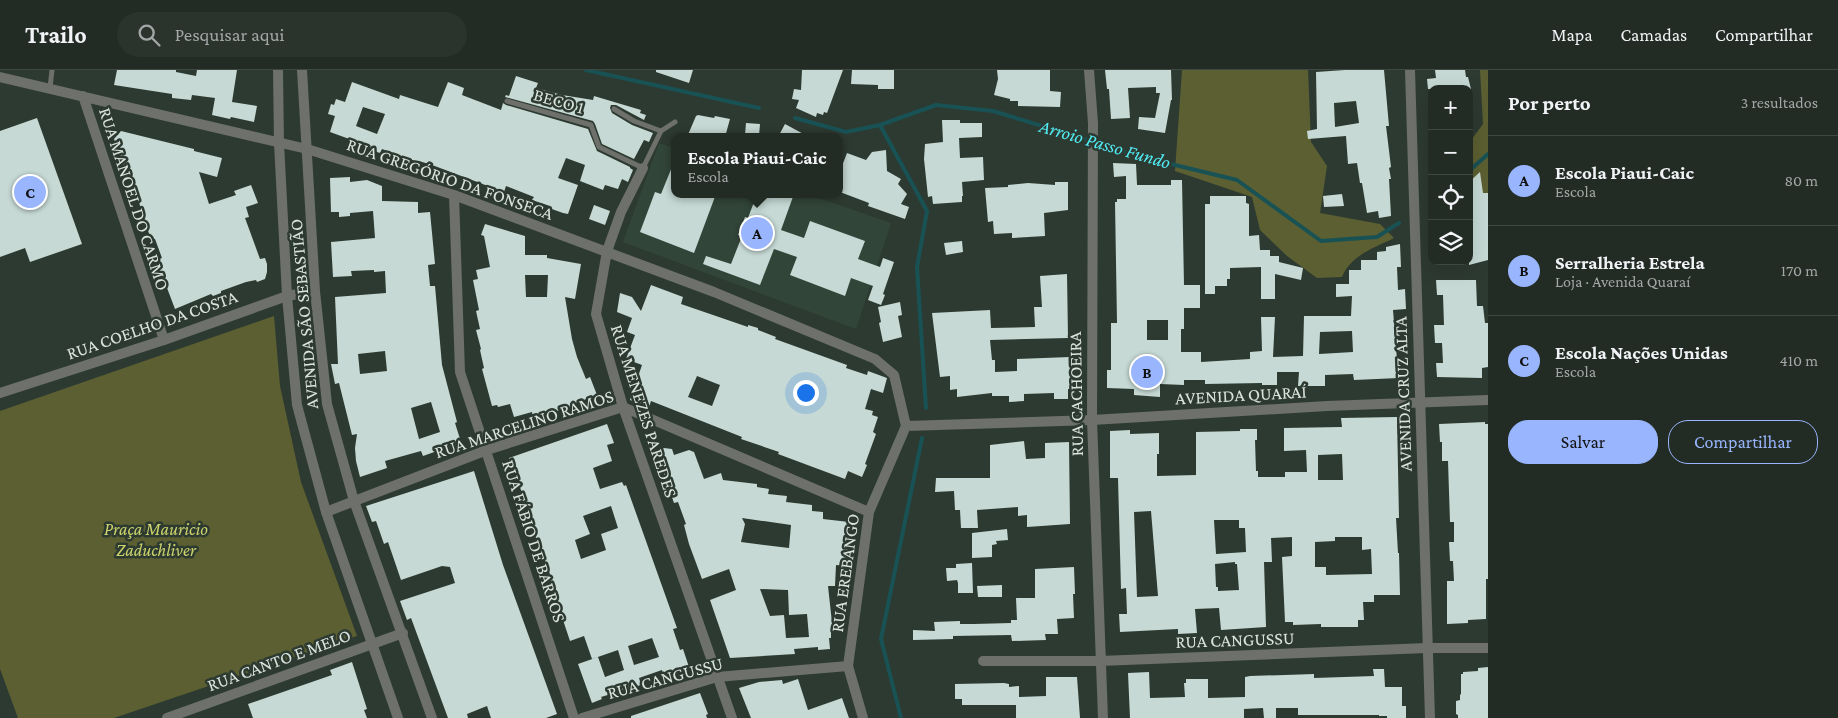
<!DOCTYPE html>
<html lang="pt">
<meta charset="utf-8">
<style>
:root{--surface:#222c25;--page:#2a342d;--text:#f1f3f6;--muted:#a2a7a7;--line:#3f4842;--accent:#98b5fd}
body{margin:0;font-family:"Crimson Pro",serif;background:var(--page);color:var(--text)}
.controls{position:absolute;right:15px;top:15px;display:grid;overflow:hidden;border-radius:10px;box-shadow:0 5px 20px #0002}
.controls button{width:45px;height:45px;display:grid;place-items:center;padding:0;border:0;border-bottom:1px solid var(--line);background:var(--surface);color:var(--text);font:25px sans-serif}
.you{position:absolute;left:805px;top:322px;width:18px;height:18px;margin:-12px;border:4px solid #fff;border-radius:50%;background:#1a73e8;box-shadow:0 0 0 8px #1a73e833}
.badge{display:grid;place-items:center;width:32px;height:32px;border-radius:50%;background:var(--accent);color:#111;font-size:16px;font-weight:700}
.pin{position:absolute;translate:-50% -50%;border:2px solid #fff;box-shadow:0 1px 5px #0006}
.popup{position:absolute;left:671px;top:63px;width:172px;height:65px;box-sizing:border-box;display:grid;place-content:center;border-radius:10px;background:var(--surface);filter:drop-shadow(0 1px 4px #0005);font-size:16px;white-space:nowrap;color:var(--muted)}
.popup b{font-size:19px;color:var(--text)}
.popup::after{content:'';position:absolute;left:50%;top:100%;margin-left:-10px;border:10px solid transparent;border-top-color:var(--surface)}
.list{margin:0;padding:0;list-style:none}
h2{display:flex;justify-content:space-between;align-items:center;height:65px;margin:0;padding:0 20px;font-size:21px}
h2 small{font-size:16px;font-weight:400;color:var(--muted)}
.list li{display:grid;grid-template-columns:32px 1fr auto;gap:15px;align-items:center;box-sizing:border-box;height:90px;padding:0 20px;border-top:1px solid var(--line)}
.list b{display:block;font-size:19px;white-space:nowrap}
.list p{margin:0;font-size:16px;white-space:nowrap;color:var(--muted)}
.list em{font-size:16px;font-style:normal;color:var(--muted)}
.actions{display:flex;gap:10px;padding:15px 20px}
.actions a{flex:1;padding:11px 0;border:1px solid var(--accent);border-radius:20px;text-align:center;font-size:18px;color:var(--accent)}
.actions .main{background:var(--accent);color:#111}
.icon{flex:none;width:28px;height:28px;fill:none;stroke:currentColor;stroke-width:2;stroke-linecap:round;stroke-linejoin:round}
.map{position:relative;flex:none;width:1488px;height:648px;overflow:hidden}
header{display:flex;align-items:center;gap:30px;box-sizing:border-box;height:70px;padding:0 25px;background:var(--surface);border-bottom:1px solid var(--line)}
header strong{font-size:24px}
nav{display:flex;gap:28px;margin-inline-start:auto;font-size:18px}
.search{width:350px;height:45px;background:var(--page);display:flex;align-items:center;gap:12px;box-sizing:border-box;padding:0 18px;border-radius:28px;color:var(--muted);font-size:19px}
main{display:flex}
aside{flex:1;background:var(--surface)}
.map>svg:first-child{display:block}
</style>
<header>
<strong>Trailo</strong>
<div class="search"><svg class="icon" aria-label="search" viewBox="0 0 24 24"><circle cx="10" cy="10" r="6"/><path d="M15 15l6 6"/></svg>Pesquisar aqui</div>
<nav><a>Mapa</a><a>Camadas</a><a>Compartilhar</a></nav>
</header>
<main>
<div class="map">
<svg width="1488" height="648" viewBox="0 0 1488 648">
<rect width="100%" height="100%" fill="#2d3a31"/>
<path fill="#324539" d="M659 73 674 78V124H807L891 153 856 259 623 172Z"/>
<path fill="#5c5f31" d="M1182 0H1308L1311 72 1327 96 1320 143 1380 154 1394 168C1374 178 1351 185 1342 207L1317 208 1287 186 1260 160 1252 127 1175 101Z
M1480 0H1488V151L1469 144V73L1483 54Z
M274 246 280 316 301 412 357 566 114 648H18L0 599V341Z"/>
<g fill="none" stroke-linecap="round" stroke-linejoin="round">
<path stroke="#195255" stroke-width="4" d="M586 0 759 38
M795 48 846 62 880 55 936 35 993 41 1146 88 1237 110 1321 171 1377 167 1399 153
M880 55 927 141 917 197 926 338
M1469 101 1488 84
M901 648 881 569 922 368"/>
</g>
<path fill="#c6d9d4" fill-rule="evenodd" d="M117 0H176V2L196 6 197 0H237L232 32 257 36 254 52 231 47 230 49 212 45 215 28 192 25 191 30 172 28V24L114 15Z
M656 0H693L689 13 656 2Z
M802 0H843L827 43 824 42 823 45 817 43 816 47 796 38 799 30 792 29 794 19 801 20Z
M852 0H894V19H878V15L851 14Z
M997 0H1050V21L1061 22 1060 37 1018 36V31H1010V29L994 25 998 9Z
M1105 0H1171L1172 30H1171L1165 63 1138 59 1139 47 1155 48 1160 23H1156V17L1128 18 1130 48 1111 49 1109 19H1107Z
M1345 0H1384L1389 56H1386L1391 97 1389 98 1391 109H1389L1391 146 1379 148 1378 141 1367 143 1362 113H1360L1357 93 1348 94 1346 66 1308 69 1307 61 1317 59 1316 2ZM1356 31 1359 53 1335 57 1334 33Z
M1435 0H1465L1466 7H1468L1471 19H1428L1427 9 1436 8Z
M516 6 538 13 536 18 562 25 593 30 594 26 641 40 640 43 646 45 644 50 616 35H611L610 38 612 43 632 55 653 63 649 72 644 70 634 89 602 74 595 54 593 51 505 27 506 25 509 26Z
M352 12 399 29 400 25 438 37 448 12 464 18 462 25 501 40 503 33 506 35 588 59 597 81 630 97V98L633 100 628 112 622 109 618 119 605 115 603 120 580 111 585 95 566 88 558 108 578 115 568 144 563 143 549 138 550 136 532 130 534 127 506 116 504 122 432 95 419 91 418 92 382 79 380 83 351 73 352 70 330 62 335 46 328 44 331 34 334 35 336 29 345 32ZM363 37 385 44 377 64 356 56Z
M698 45 714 48 715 46 730 49 725 67H687L696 46Z
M37 48 82 174 30 192 25 178 0 187V61Z
M942 50H960V53H982V67L959 68 960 88 983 87 984 110 962 112 963 126H962V132L933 134 932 126 928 127 924 89 925 74 943 72Z
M746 53 760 54 759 66 745 65Z
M785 54 809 67H778Z
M121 61 194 79V81L222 88 217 107 199 102 209 134 236 125 234 121 251 115 258 133 246 137 249 147 245 148 260 189 265 188 267 194V202L265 209 257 212 256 210 246 212 221 221V223L213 226 211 224 175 239 161 202 159 203 154 190 162 188 155 169 151 170 129 101 123 103 118 89 121 88 114 69Z
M886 80 887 101 901 109 898 114 907 124 901 134 909 137 905 149 868 136 869 133 840 122V101L847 83 866 90 872 82Z
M674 92V124H716L694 183 640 162 655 122 661 124Z
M1113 93 1136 94 1137 115H1171V110H1182L1184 215H1200V238H1184V259H1181V282H1201V292L1250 289V282L1262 281 1261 247H1275L1273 287 1303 286 1304 246H1351L1352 226 1336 227V214H1349V200H1361V190H1377V182L1386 181V177L1400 174 1401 197H1397L1398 220 1405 219 1406 239 1393 240 1397 290H1401V301H1398L1399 308 1354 310 1353 304 1325 305V316H1298L1299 302H1277V315H1262V313L1205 314V310H1184V315L1160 314V327L1134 325V319L1107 318V300H1111V253H1117L1115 132H1117V129H1126V106L1114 107ZM1147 250H1168V270H1147ZM1352 261 1353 282 1319 284 1320 262Z
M1480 102 1483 123H1488V190L1469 195V112Z
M350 107V112L367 110 382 116V131L418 132V143L430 142 435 194 428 195 430 216H435L442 295 457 352 455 353 461 372 440 381V380L423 386 421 381 385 391 387 398 360 407 356 391 355 378 357 364 352 365 339 313 335 314 331 294H338L335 227 386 223 385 201 374 202V200L351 201 352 206 333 207 331 172 375 168 373 141 350 143V146L339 147V142H331L330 108ZM385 281 387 301 360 304 358 284ZM431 332 440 362 419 369 411 338Z
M1055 112H1068V140L1044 143 1045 166 1012 168V163L994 164 993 151 988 152 985 118 1008 117V115L1028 113 1055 115Z
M757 124H794L781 160 804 168 810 151 865 171 858 189 880 197 883 188 894 192 883 224 885 225 881 235 868 230 873 216 851 208 845 226 790 205 797 187 774 179 760 215 703 194 706 186 731 194 742 166 738 165 745 147 748 148Z
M1342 124 1344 136 1324 137 1323 126Z
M1210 126H1246V133L1249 134V166L1259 165 1260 180H1270V186H1279V192L1303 198 1301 210 1275 204V229H1261V197L1230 198V209H1227V216H1215V224H1205V134H1210Z
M594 135 610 141 605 155 589 149Z
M485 154 525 166V185H547V188L581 194 575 229 565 227 572 269 577 287 586 309 590 307 597 325 573 334 574 336 560 342V340L533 348 532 342 514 347 510 334 498 337 497 335 492 336 482 299 484 298 480 280 481 279 476 260 480 259 476 241 479 240 473 210 478 209 476 200 490 197 484 166 481 165ZM525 205H548L547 227H526Z
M962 171 963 182 946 185 944 173Z
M1067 204 1068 268 990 270 992 290H995V302L1017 301V289L1070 287 1071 319H1068V329H1054V323L1024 324V331L1009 332V326H992V323L957 327V319L950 320V306L940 307 932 243 990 240 991 258 1035 257 1034 237H1042L1040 206Z
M1436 210H1476L1477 236H1483L1485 253H1488V297L1482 298V308L1437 307 1436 293H1443L1442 273H1435L1434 255H1444L1443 225H1437Z
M651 215 683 227 681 234 748 257V255L758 258V260L776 267 775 269 847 295 846 298 867 305 868 301 887 308 883 323 871 319 865 339 873 341 872 345 878 347 873 362 876 364 865 394 867 395 862 407 848 401 845 409 778 384 779 382 741 369 742 367 651 331 649 337 630 330 642 295 626 289 635 265 627 262 632 248 617 242 620 223 632 227 641 241ZM697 306 720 315 712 336 688 327Z
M900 232 902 245 898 246 902 267 883 272 879 253 881 252 878 237Z
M1397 347 1399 448H1396L1398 483H1399L1400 525H1374V532H1363L1364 550H1358V557H1321V554L1293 555V552H1285L1282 487 1292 486V467L1271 468 1272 492H1264L1266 557 1221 560 1219 538 1195 539 1197 563 1178 564V559L1120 562 1119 544H1127L1126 518 1121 519 1118 408H1110V361L1130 360V364L1159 363V384H1157V406L1196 405V362L1240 361V359H1257V370H1255L1256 401H1258V407H1285V402H1307L1306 380 1284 381V358L1342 357 1341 348ZM1342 384 1343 410H1318V385ZM1151 441 1158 526 1137 527 1134 442ZM1214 450H1239V458H1245L1246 482 1216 484ZM1335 467H1362V480L1371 479 1372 504 1326 505V497H1315V472L1335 471ZM1235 492V494H1237L1239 520 1218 521V517H1216L1215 494Z
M1485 352V354H1488V509H1486V549L1468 550V553L1447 554V511H1454L1453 491H1450L1449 472H1454V452H1450L1448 391H1442V372H1440L1439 354Z
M607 354 614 373 607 375 612 391 593 398 600 419 622 412 624 416 626 415 677 558 673 559 680 580 683 579 689 597 663 606 662 600 639 608 641 615 601 627 602 629 592 633 578 594 598 587 605 607 624 600 618 580 592 589 584 566 570 571 548 505 550 504 527 445 530 444 509 388ZM611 436 618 458 601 464 606 480 581 489 575 470 590 464 583 446ZM652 568 659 587 634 595 628 576Z
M1024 371 1026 389 1045 388V373L1069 372 1070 454 1027 457V445L1018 446V437L977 440 978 458H961L960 440H955L954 421 935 422 936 408H990V375Z
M664 378 672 379 674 385 689 380 694 382 704 409 721 403 723 410 757 414V417L769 419 768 424 787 426 786 432 812 435V441L823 442V449L849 452 847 496 836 495 835 516H828L833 562H831V568H829L830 579 818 580V577L794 579 795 584 730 588 710 530 736 520 729 499 702 509 689 474 684 455 686 454 678 432 674 433 656 381ZM742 448 791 455 789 478 741 472 745 454ZM760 519 788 520 789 545 807 544 809 567 786 568 784 545 770 546Z
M474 401 503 495 557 644 546 648H491L487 636 467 644 468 648H448L411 548 407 550 400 531 455 513 450 497 442 496 401 510 388 472 384 474 376 451 372 452 366 436Z
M1007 459 1008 470 996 471 997 474 992 475V487L972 488V463Z
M972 493 973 523H958V513L957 510 947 511 946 498H956V494Z
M1074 497 1075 524H1073L1074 548 1057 549 1058 564H1045L1046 570 1012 571 1011 565 953 566V569L913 570V560L935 561 934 552 960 551V554H974L1011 553V550H1017L1016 528H1035V499Z
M1002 515V527H978L977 516Z
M352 592 367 639 364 640 367 648H253L248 634 332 605 330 600Z
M1488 597V648H1458V645L1456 644V631L1460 630V625L1461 624V604H1463V602L1478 601V598Z
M1373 599H1384L1385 617H1402V636H1406V648H1387V646H1379V645H1298V638H1276V648H1264L1263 638 1244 639V648H1130L1128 603 1149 602 1150 628 1185 627 1184 613H1186V609H1208V628L1245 627V607L1250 606 1314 604V608L1374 606Z
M1046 607H1077L1080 648H1016V635H962V629H955V614L1004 613 1009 614V617L1019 616V627L1046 626Z
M798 609 808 640 842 628 849 648H751L739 618 759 612 782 610 783 614Z
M700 623 708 644 706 645 707 648H631V646Z"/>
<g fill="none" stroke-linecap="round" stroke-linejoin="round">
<path stroke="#6d706b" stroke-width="5" d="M50 18 52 0
M507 31 591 55 599 77 643 98 661 61 675 52
M614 39 634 51 661 61"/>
<path stroke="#6d706b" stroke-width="10" d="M1089 0 1093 53 1092 350 1103 648
M0 7 307 79 454 125 714 222 875 289 894 305 906 356 869 442 848 596 863 648
M83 26 164 270
M643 98 621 142 607 181 596 244 623 337 732 648
M454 125 460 302 574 648
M906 356 1092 350 1327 336 1488 330
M326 442 487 380 623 337 869 442
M983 591H1100L1427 578H1488
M167 648 403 563
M582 648 717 607 848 596"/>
<path stroke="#6d706b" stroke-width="10" d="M278 0 279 73 287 226 297 335 326 442 398 648
M302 0 315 221 327 334 354 431 432 648
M1410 0 1430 648
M0 323 164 270 287 226 315 221"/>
</g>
<g text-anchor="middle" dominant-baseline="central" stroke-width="5" stroke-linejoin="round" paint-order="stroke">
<g font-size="18" fill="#dbe3de" stroke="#2d3a31">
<text transform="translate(559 31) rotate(16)">BECO 1</text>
<text transform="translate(450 109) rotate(19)">RUA GREGÓRIO DA FONSECA</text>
<text transform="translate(134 129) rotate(72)">RUA MANOEL DO CARMO</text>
<text transform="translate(304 244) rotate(-95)">AVENIDA SÃO SEBASTIÃO</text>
<text transform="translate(152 255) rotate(-19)">RUA COELHO DA COSTA</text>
<text transform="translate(1076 324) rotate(-91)">RUA CACHOEIRA</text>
<text transform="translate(1403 324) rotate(-92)">AVENIDA CRUZ ALTA</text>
<text transform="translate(1241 325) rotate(-3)">AVENIDA QUARAÍ</text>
<text transform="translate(644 341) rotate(72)">RUA MENEZES PAREDES</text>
<text transform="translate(524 354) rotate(-18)">RUA MARCELINO RAMOS</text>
<text transform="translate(534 471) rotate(72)">RUA FÁBIO DE BARROS</text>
<text transform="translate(845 503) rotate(-82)">RUA EREBANGO</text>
<text transform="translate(1235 570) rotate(-2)">RUA CANGUSSU</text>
<text transform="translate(279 590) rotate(-20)">RUA CANTO E MELO</text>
<text transform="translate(665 608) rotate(-15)">RUA CANGUSSU</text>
</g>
<g font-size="18" font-style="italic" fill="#cdd36c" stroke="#2d3a31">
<text x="156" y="459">Praça Mauricio<tspan x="156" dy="21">Zaduchliver</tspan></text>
</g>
<g font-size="19" font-style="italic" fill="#52ecf5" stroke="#2d3a31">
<text transform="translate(1105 74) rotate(16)">Arroio Passo Fundo</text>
</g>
</g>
</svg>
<div class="controls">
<button>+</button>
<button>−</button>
<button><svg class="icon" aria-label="locate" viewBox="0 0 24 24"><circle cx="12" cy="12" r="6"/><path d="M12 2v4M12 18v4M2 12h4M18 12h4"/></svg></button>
<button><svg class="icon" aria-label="layers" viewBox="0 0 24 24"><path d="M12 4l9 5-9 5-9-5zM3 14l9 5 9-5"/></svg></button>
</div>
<div class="you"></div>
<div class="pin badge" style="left:757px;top:163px">A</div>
<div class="popup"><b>Escola Piaui-Caic</b>Escola</div>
<div class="pin badge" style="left:1147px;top:302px">B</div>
<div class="pin badge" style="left:30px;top:122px">C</div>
</div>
<aside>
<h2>Por perto<small>3 resultados</small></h2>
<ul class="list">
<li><span class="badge">A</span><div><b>Escola Piaui-Caic</b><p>Escola</p></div><em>80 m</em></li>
<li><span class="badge">B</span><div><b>Serralheria Estrela</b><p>Loja · Avenida Quaraí</p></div><em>170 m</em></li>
<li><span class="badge">C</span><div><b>Escola Nações Unidas</b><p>Escola</p></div><em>410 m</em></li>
</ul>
<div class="actions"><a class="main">Salvar</a><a>Compartilhar</a></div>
</aside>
</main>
